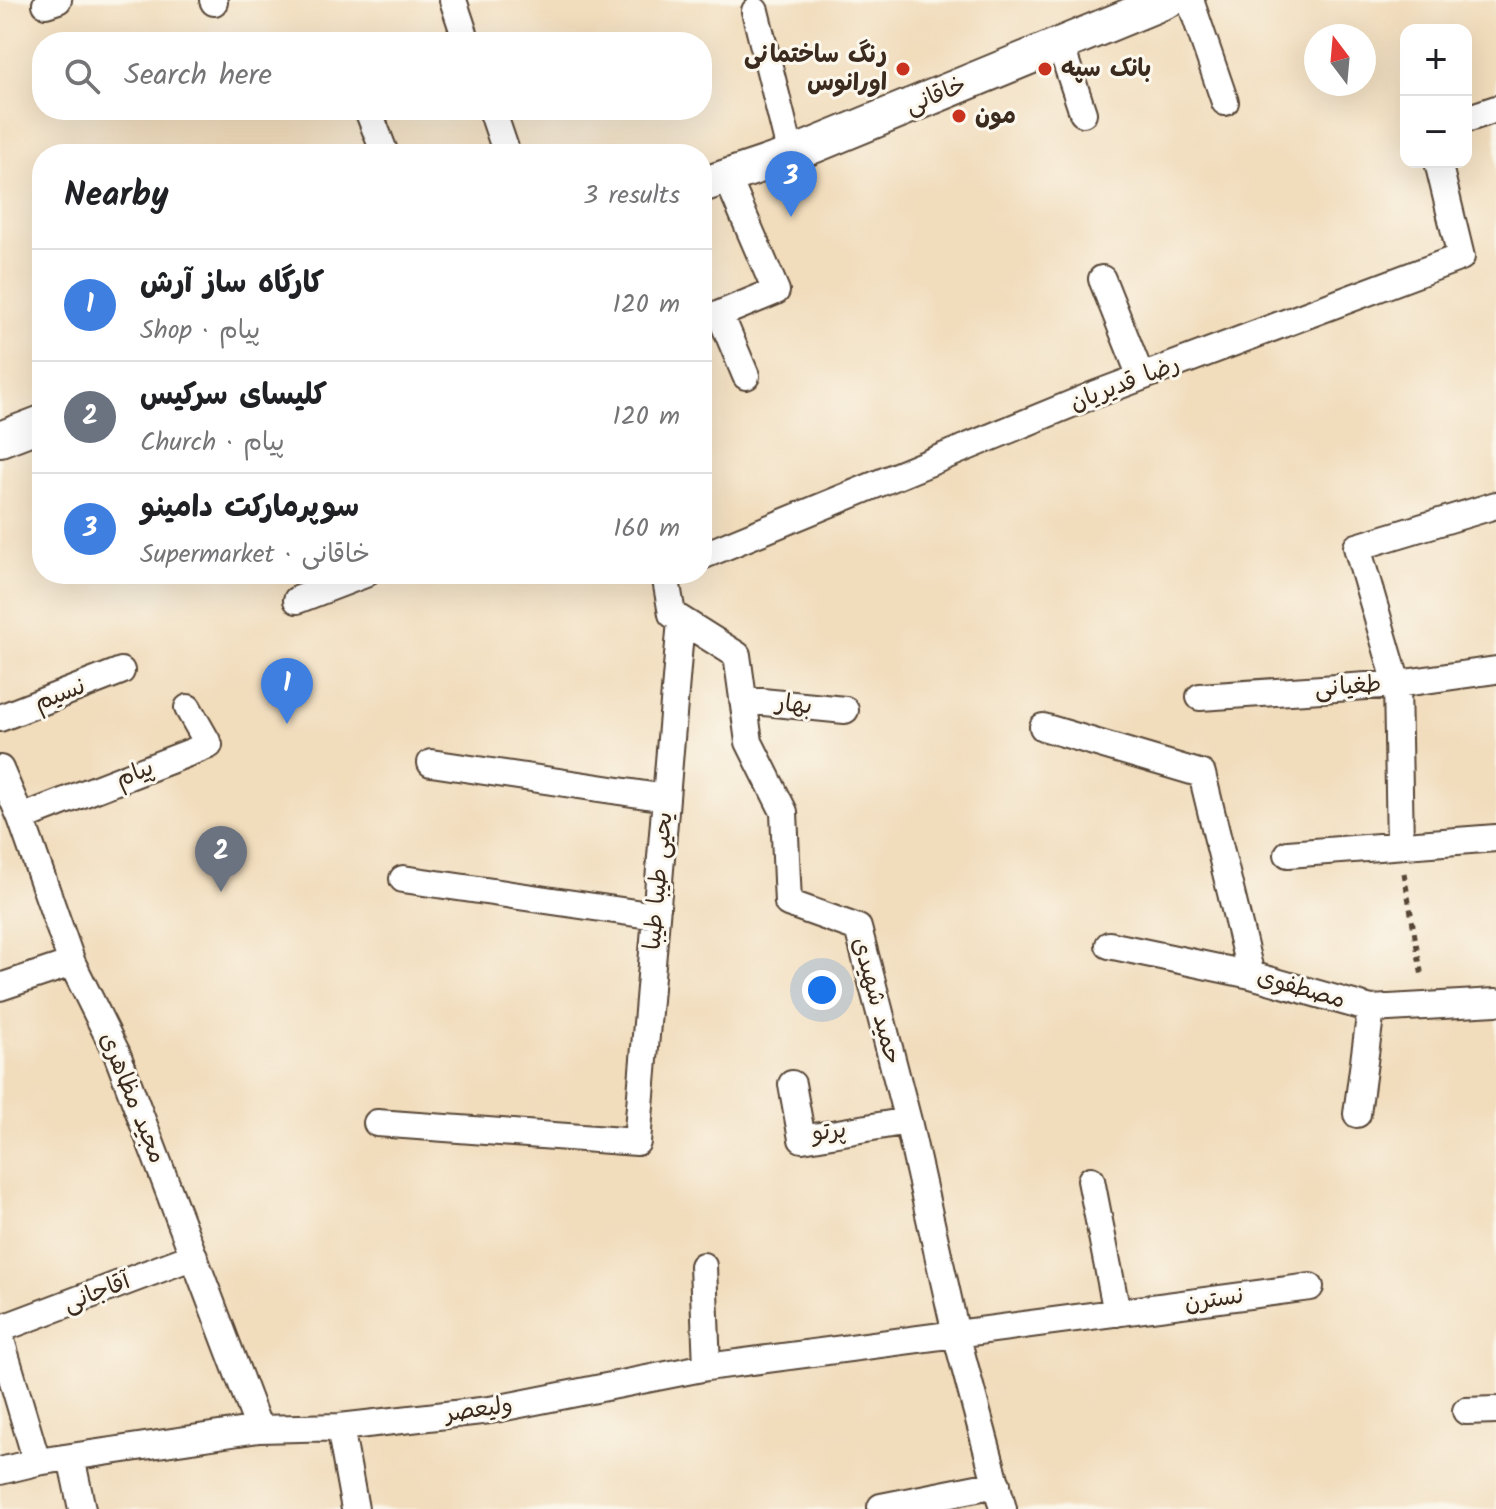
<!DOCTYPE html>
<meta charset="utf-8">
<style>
:root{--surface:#fff;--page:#f6f6f6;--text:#202124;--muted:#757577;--line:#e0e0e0;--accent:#c8321e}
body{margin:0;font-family:Kalam,"Playpen Sans Arabic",sans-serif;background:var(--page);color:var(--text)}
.controls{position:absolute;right:24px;top:24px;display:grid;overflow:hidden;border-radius:16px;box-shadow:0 8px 32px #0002}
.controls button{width:72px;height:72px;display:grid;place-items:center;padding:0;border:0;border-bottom:2px solid var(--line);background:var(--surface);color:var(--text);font:40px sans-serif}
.compass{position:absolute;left:1304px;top:24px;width:72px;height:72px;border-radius:50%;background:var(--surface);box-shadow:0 8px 32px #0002;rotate:344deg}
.you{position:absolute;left:822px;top:990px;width:28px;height:28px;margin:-20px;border:6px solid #fff;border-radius:50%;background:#1a73e8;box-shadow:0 0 0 12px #1a73e833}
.badge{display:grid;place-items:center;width:52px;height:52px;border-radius:50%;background:var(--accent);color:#fff;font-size:26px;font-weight:700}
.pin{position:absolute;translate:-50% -66px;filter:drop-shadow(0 2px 4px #0008)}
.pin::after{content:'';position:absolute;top:42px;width:28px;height:24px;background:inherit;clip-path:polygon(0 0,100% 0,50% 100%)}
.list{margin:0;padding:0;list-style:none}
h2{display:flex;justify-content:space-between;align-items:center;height:104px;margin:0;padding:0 32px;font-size:34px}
h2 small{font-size:26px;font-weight:400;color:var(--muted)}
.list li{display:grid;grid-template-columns:52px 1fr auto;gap:24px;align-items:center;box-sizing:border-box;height:112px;padding:0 32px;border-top:2px solid var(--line)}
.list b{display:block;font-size:30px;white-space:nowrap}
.list p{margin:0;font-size:26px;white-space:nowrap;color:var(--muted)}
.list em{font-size:26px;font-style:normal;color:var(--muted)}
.icon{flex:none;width:44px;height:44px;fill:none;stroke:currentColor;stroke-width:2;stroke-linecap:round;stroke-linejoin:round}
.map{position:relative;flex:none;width:1496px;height:1509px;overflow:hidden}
.search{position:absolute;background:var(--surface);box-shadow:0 8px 32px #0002;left:32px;top:32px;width:680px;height:88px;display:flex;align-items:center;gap:20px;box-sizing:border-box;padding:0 28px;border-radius:32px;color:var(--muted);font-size:30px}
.panel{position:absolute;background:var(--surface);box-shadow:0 8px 32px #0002;left:32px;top:144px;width:680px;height:440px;border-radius:32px}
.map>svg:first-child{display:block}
</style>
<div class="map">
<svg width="1496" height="1509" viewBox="0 0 1496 1509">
<rect width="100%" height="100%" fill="#fbf7ec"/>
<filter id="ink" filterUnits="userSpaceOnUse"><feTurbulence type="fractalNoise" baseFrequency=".0125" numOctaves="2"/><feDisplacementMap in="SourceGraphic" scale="16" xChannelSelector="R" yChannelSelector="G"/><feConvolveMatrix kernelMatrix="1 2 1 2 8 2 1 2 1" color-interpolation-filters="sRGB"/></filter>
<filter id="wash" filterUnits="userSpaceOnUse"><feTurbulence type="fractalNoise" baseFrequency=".006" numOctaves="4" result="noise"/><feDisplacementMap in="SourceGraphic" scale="32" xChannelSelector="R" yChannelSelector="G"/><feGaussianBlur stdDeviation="1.8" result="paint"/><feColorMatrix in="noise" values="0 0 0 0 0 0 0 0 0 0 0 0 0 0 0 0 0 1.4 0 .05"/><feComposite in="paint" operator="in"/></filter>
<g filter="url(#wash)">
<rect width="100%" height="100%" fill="#f1dcbb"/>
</g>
<g filter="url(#ink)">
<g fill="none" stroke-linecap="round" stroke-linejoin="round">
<g stroke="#564536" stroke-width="30">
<path id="minor" d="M213 0 214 2
M453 0 467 42
M1190 0 1225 102
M46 4 58 0
M755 11 791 155
M1060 44 1083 113
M368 110 385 154
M492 110 507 154
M1466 119 1496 109
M727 177 776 291 720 314 746 376
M1102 279 1141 377
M702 556 1091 396 1461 257 1438 162
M665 574 672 614 737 655 749 742 784 812 788 903 858 928 908 1121 956 1334 1003 1509
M297 600 365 574
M1200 697 1397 684 1496 670
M743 700 845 710
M0 718 121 671
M1043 727 1202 774 1251 975
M431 763 666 798
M0 769 21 818 72 963 117 1054 259 1429
M21 818 209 745 188 708
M1400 845 1397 684 1357 547 1496 505
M1288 854 1496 838
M403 879 656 916
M1109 945 1251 975 1371 1009 1496 1002
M0 987 72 963
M792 1084 802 1139 908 1121
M1357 1114 1371 1009
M377 1123 637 1142 681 620
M1091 1180 1117 1313
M703 1266 707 1367
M0 1329 194 1256
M0 1337 37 1462
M1466 1411 1496 1410
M340 1427 355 1509
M71 1457 82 1509
M0 1471 37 1462 259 1429 340 1427 490 1410 707 1367 1310 1287
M881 1507 997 1484"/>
</g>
<g stroke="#564536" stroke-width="38">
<path id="tertiary" d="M702 185 791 155 1168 0
M0 439 42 423"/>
</g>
<path stroke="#564536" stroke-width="5" stroke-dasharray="6 6" stroke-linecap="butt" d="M1404 873 1422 977"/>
<use href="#minor" stroke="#fff" stroke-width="26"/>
<use href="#tertiary" stroke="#fff" stroke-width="34"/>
</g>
</g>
<g fill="#c8321e" stroke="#fbf7ec" stroke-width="3">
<circle cx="903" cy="69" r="8"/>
<circle cx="1045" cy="69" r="8"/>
<circle cx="959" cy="116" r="8"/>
</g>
<g text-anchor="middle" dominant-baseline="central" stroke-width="6" stroke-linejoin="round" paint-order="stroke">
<g font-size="24" font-weight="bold" fill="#3b2a1e" stroke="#fbf7ec" text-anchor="start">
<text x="887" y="55" text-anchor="end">رنگ ساختمانی<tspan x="887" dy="28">اورانوس</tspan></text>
<text x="1061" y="69">بانک سپه</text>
<text x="975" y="116">مون</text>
</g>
<g font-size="24" fill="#3b2a1e" stroke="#fbf7ec">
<text transform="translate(936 96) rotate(-22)">خاقانی</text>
<text transform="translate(1125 384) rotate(-21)">رضا قدیریان</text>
<text transform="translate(1348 687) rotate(-4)">طغیانی</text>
<text transform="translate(60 695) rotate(-21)">نسیم</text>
<text transform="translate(794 705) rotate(6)">بهار</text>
<text transform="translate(135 774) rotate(-21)">پیام</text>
<text transform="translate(659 881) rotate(-85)">یحیی طیبا طیبا</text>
<text transform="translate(1301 989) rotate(16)">مصطفوی</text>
<text transform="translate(876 1001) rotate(75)">حمید شهیدی</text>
<text transform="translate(132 1098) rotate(68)">مجید مظاهری</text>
<text transform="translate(829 1132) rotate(-6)">پرتو</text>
<text transform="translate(97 1293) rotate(-21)">آقاجانی</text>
<text transform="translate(1214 1300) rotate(-8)">نسترن</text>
<text transform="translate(479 1410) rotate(-8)">ولیعصر</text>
</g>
</g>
</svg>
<div class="controls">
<button>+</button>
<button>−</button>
</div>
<svg class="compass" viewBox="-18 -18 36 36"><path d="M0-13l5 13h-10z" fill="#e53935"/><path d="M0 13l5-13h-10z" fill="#757577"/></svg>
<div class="you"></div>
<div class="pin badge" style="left:287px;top:724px;background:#3f7fe0">1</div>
<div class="pin badge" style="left:221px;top:892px;background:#6b7280">2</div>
<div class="pin badge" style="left:791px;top:217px;background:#3f7fe0">3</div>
<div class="search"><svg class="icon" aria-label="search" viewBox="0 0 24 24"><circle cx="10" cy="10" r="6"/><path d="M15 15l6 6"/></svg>Search here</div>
<section class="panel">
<h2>Nearby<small>3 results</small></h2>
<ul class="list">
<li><span class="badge" style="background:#3f7fe0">1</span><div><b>کارگاه ساز آرش</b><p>Shop · پیام</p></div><em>120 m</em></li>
<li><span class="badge" style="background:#6b7280">2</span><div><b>کلیسای سرکیس</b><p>Church · پیام</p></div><em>120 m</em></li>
<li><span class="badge" style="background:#3f7fe0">3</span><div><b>سوپرمارکت دامینو</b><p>Supermarket · خاقانی</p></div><em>160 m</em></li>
</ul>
</section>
</div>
